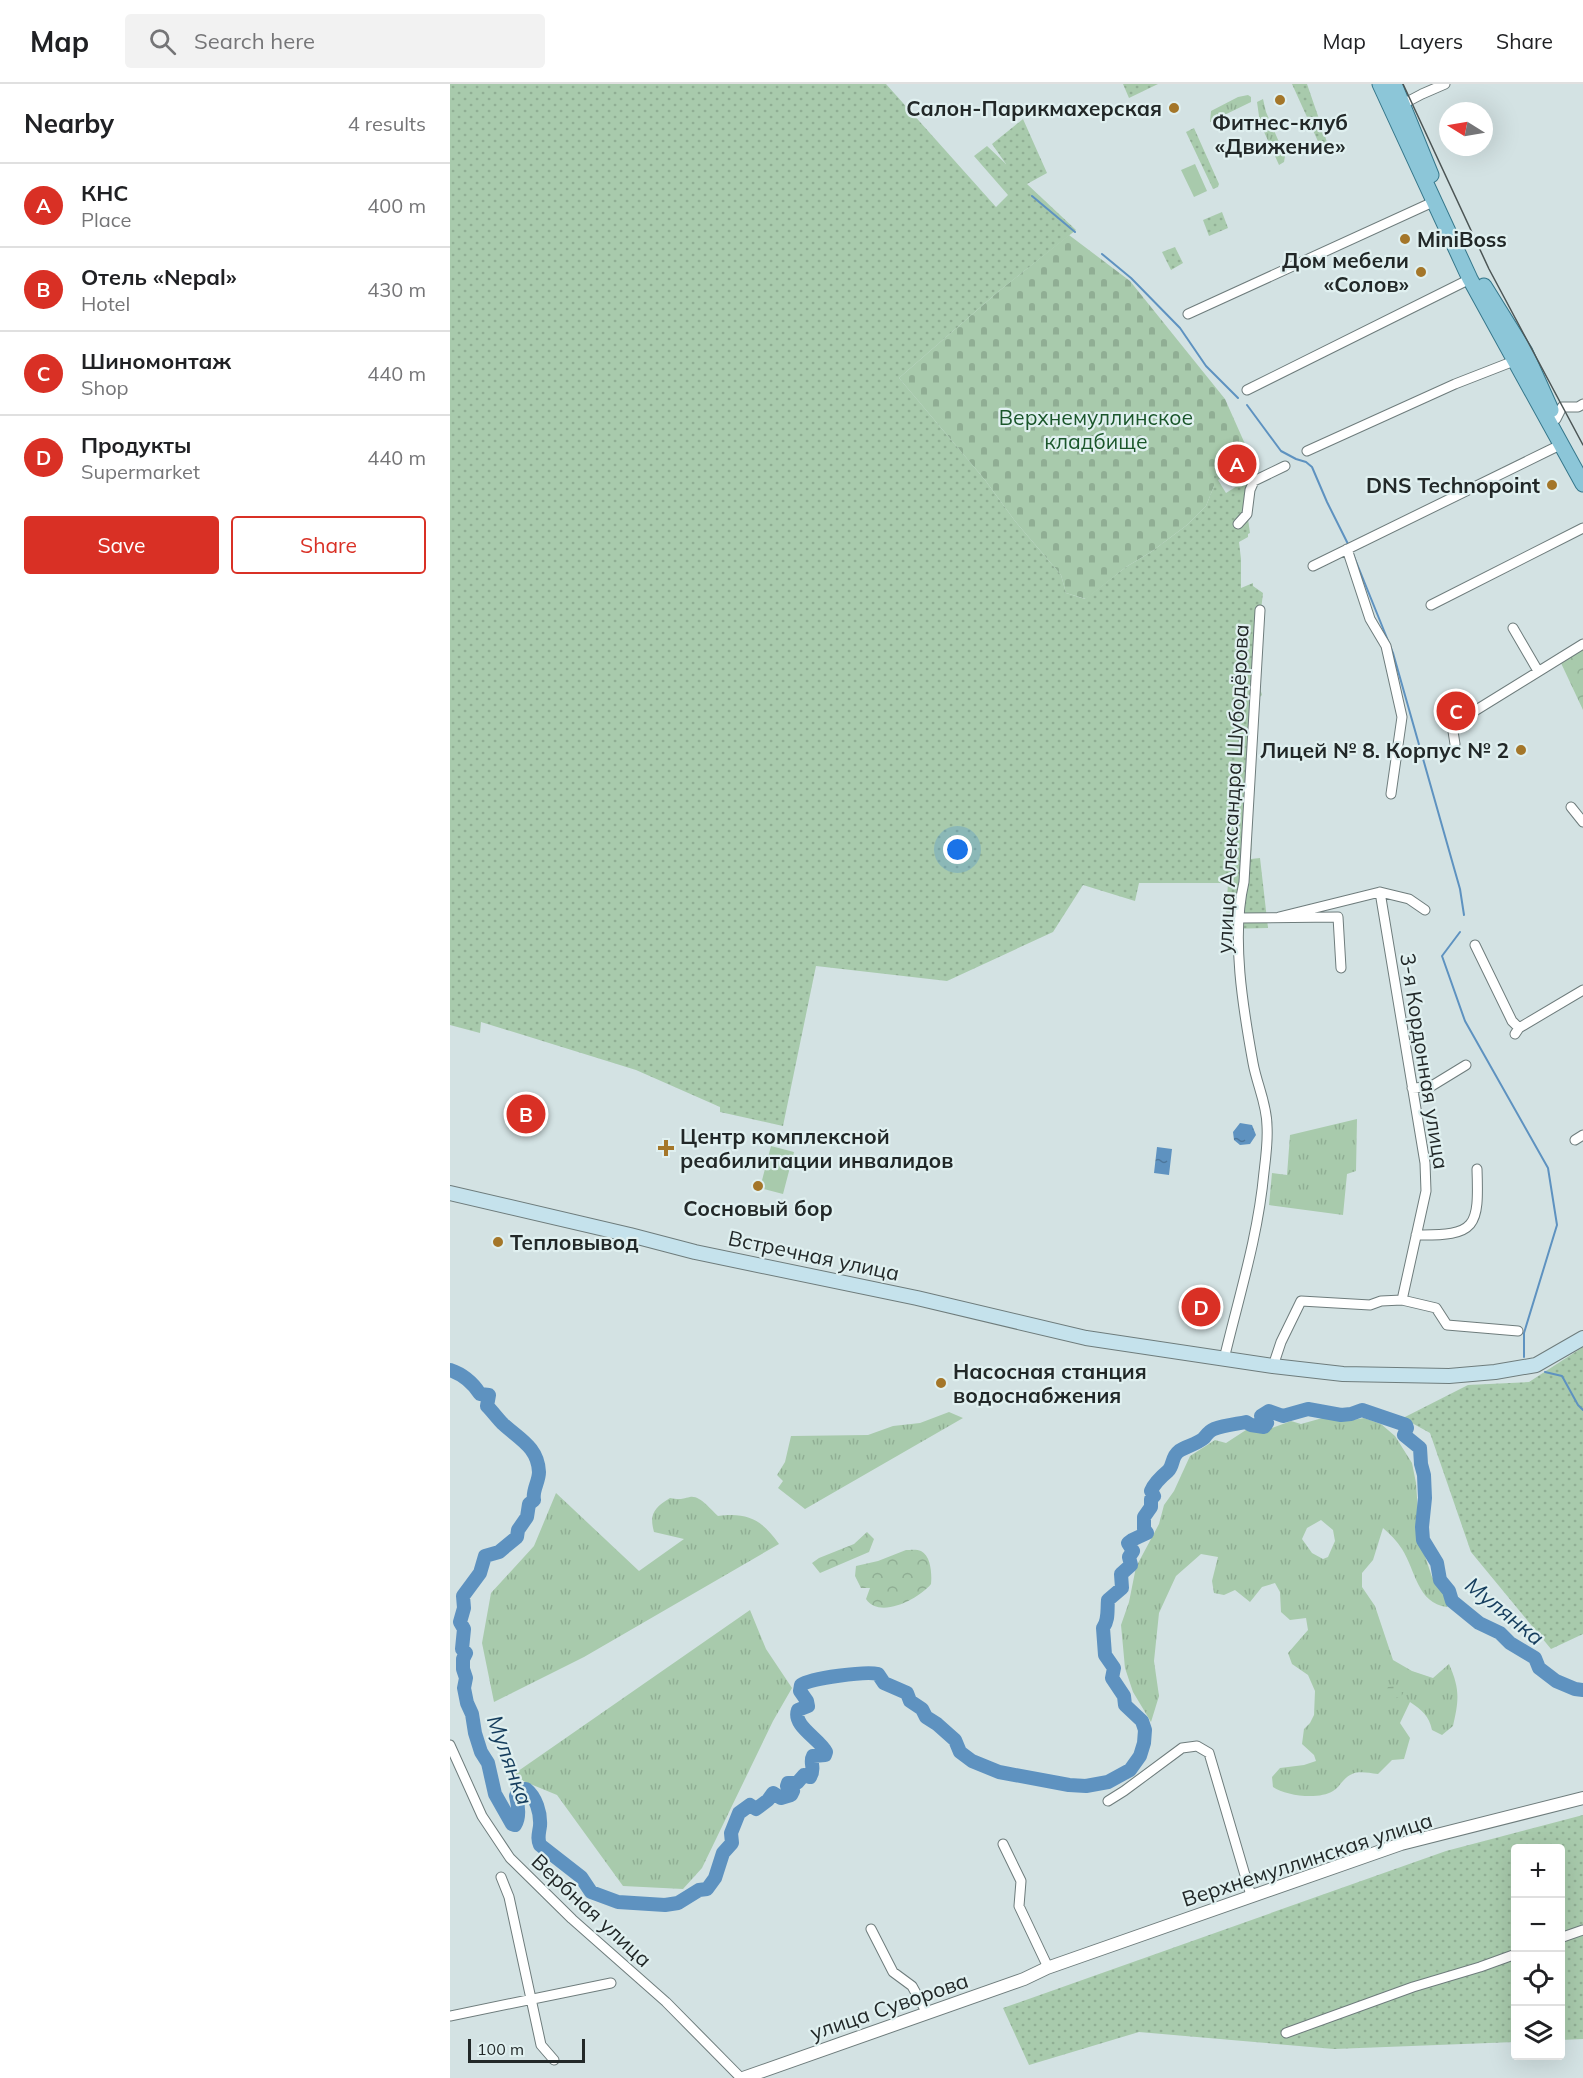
<!DOCTYPE html>
<meta charset="utf-8">
<style>
:root{--surface:#fff;--page:#f2f2f2;--text:#202124;--muted:#757577;--line:#e0e0e0;--accent:#d93025}
body{margin:0;font-family:Mulish,sans-serif;background:var(--page);color:var(--text)}
.controls{position:absolute;right:18px;bottom:18px;display:grid;overflow:hidden;border-radius:6px;box-shadow:0 6px 24px #0002}
.controls button{width:54px;height:54px;display:grid;place-items:center;padding:0;border:0;border-bottom:2px solid var(--line);background:var(--surface);color:var(--text);font:30px sans-serif}
.compass{position:absolute;left:989px;top:18px;width:54px;height:54px;border-radius:50%;background:var(--surface);box-shadow:0 6px 24px #0002;rotate:281deg}
.scale{position:absolute;left:18px;bottom:15px;width:117px;box-sizing:border-box;padding-left:6px;border:3px solid #222828;border-top:0;font-size:16px;line-height:21px;white-space:nowrap;color:#222828;-webkit-text-stroke:4px #e0f0f0;paint-order:stroke}
.you{position:absolute;left:508px;top:766px;width:21px;height:21px;margin:-15px;border:4px solid #fff;border-radius:50%;background:#1a73e8;box-shadow:0 0 0 9px #1a73e833}
.badge{display:grid;place-items:center;width:39px;height:39px;border-radius:50%;background:var(--accent);color:#fff;font-size:20px;font-weight:700}
.pin{position:absolute;translate:-50% -50%;border:3px solid #fff;box-shadow:0 2px 6px #0006}
.list{margin:0;padding:0;list-style:none}
h2{display:flex;justify-content:space-between;align-items:center;height:78px;margin:0;padding:0 24px;font-size:26px}
h2 small{font-size:20px;font-weight:400;color:var(--muted)}
.list li{display:grid;grid-template-columns:39px 1fr auto;gap:18px;align-items:center;box-sizing:border-box;height:84px;padding:0 24px;border-top:2px solid var(--line)}
.list b{display:block;font-size:22px;white-space:nowrap}
.list p{margin:0;font-size:20px;white-space:nowrap;color:var(--muted)}
.list em{font-size:20px;font-style:normal;color:var(--muted)}
.actions{display:flex;gap:12px;padding:18px 24px}
.actions a{flex:1;padding:14px 0;border:2px solid var(--accent);border-radius:6px;text-align:center;font-size:21px;color:var(--accent)}
.actions .main{background:var(--accent);color:#fff}
.icon{flex:none;width:33px;height:33px;fill:none;stroke:currentColor;stroke-width:2;stroke-linecap:round;stroke-linejoin:round}
.map{position:relative;flex:none;width:1133px;height:1994px;overflow:hidden}
header{display:flex;align-items:center;gap:36px;box-sizing:border-box;height:84px;padding:0 30px;background:var(--surface);border-bottom:2px solid var(--line)}
header strong{font-size:28px}
nav{display:flex;gap:33px;margin-inline-start:auto;font-size:21px}
.search{width:420px;height:54px;background:var(--page);display:flex;align-items:center;gap:15px;box-sizing:border-box;padding:0 21px;border-radius:6px;color:var(--muted);font-size:22px}
main{display:flex}
aside{flex:1;background:var(--surface)}
.map>svg:first-child{display:block}
</style>
<header>
<strong>Map</strong>
<div class="search"><svg class="icon" aria-label="search" viewBox="0 0 24 24"><circle cx="10" cy="10" r="6"/><path d="M15 15l6 6"/></svg>Search here</div>
<nav><a>Map</a><a>Layers</a><a>Share</a></nav>
</header>
<main>
<aside>
<h2>Nearby<small>4 results</small></h2>
<ul class="list">
<li><span class="badge">A</span><div><b>КНС</b><p>Place</p></div><em>400 m</em></li>
<li><span class="badge">B</span><div><b>Отель «Nepal»</b><p>Hotel</p></div><em>430 m</em></li>
<li><span class="badge">C</span><div><b>Шиномонтаж</b><p>Shop</p></div><em>440 m</em></li>
<li><span class="badge">D</span><div><b>Пpoдукты</b><p>Supermarket</p></div><em>440 m</em></li>
</ul>
<div class="actions"><a class="main">Save</a><a>Share</a></div>
</aside>
<div class="map">
<svg width="1133" height="1994" viewBox="0 0 1133 1994">
<defs>
<pattern id="grass-tufts" width="24" height="20" patternUnits="userSpaceOnUse" patternTransform="scale(1.5)"><rect width="24" height="20" fill="#a8caac"/><path d="M3 7l-1-3M5 7V3M7 7l1-3M15 17l-1-3M17 17v-4M19 17l1-3" fill="none" stroke="#90ae94"/></pattern>
<pattern id="forest-crowns" width="20" height="18" patternUnits="userSpaceOnUse" patternTransform="scale(1.5)"><rect width="20" height="18" fill="#a8caac"/><path d="M2 6a3 3 0 1 1 6 0M12 15a3 3 0 1 1 6 0" fill="none" stroke="#90ae94"/></pattern>
<pattern id="wetland-marsh" width="20" height="14" patternUnits="userSpaceOnUse" patternTransform="scale(1.5)"><rect width="20" height="14" fill="#a8caac"/><path d="M1 5h8M5 5V1M11 12h8M15 12V8" fill="none" stroke="#90ae94"/></pattern>
<pattern id="cemetery-stones" width="16" height="16" patternUnits="userSpaceOnUse" patternTransform="scale(1.5)"><rect width="16" height="16" fill="#a8caac"/><path d="M2 7V4a2 2 0 0 1 4 0v3zM10 15v-3a2 2 0 0 1 4 0v3z" fill="#90ae94"/></pattern>
<pattern id="park-dots" width="8" height="8" patternUnits="userSpaceOnUse" patternTransform="scale(1.5)"><rect width="8" height="8" fill="#a8caac"/><path d="M2 2h.1M6 6h.1" fill="none" stroke="#90ae94" stroke-width="1.8" stroke-linecap="round"/></pattern>
<pattern id="water-ripples" width="26" height="14" patternUnits="userSpaceOnUse" patternTransform="scale(1.5)"><rect width="26" height="14" fill="#5e92c0"/><path d="M2 4q2-2 4 0t4 0M15 11q2-2 4 0t4 0" fill="none" stroke="#4d779c"/></pattern>
</defs>
<rect width="100%" height="100%" fill="#d3e2e3"/>
<path fill="url(#grass-tufts)" fill-rule="evenodd" d="M798 11 801 13V18L760 38 761 27 788 13Z
M813 15 816 28 835 72 834 78 829 81 810 39 807 18Z
M907 1035 906 1087 897 1090 893 1131 819 1121 822 1089 837 1091 840 1051Z
M499 1328 513 1334 355 1425 328 1404 333 1397 327 1391 335 1378 341 1352 418 1351 443 1342 470 1339Z
M876 1333 896 1337 914 1334 931 1340 945 1352 962 1379 966 1399 970 1457 982 1493 997 1509 999 1519 997 1523C967 1519 966 1487 952 1465 947 1457 940 1450 933 1444L923 1476 912 1489V1503L925 1522 943 1576 962 1587 983 1594 999 1580C1010 1605 1009 1616 1003 1642L992 1651 982 1646C979 1632 972 1626 960 1618L950 1639 960 1654 954 1675 942 1676 928 1690C913 1688 903 1685 893 1697 890 1700 887 1705 883 1707 869 1716 836 1712 823 1703L822 1693 830 1684 854 1681 866 1677 864 1671 852 1660 854 1645 860 1639 864 1631 865 1607 858 1591 842 1580 838 1569 858 1546 856 1534 840 1536 831 1528 830 1508 825 1499 812 1503 800 1518 785 1506 774 1511 764 1509 762 1497 768 1473 751 1470 726 1492 709 1529 704 1577 709 1612 701 1638 683 1608 675 1584 671 1541 679 1518 686 1483 709 1440 714 1421 724 1407 740 1372 765 1356 776 1359 796 1346 804 1347 822 1344 841 1337 851 1340ZM871 1436 883 1446 885 1457 878 1473 873 1475 862 1469 852 1455 857 1444Z
M106 1409 189 1487 234 1455 204 1448C199 1430 204 1424 220 1414 230 1416 231 1415 240 1413 250 1411 261 1426 268 1432 298 1428 312 1436 329 1460L134 1573 44 1618 32 1559 41 1509 84 1462Z
M300 1526 316 1565 342 1604 323 1637 252 1784 233 1805 173 1802 107 1711 61 1692Z"/>
<path fill="url(#forest-crowns)" d="M1133 564V626L1111 579Z
M417 1448 424 1455 419 1468 370 1489 362 1479 369 1474 404 1460Z
M456 1466C460 1466 467 1465 471 1467 481 1472 482 1490 481 1500 470 1514 430 1536 416 1515L420 1504H411L405 1492 406 1482 428 1477Z"/>
<path fill="url(#wetland-marsh)" d="M947 1601 956 1605 952 1611 945 1615 936 1607 938 1603Z"/>
<path fill="url(#cemetery-stones)" d="M619 151 680 197 775 315 795 360 764 384V402L756 422 737 441 701 468 676 483 636 515 616 509 611 491 565 437 535 396 449 294 549 207Z"/>
<path fill="url(#park-dots)" d="M0 0H436L546 123 558 111 524 72 537 62 556 80 542 60 573 35 597 89 577 100 626 146 549 207 449 294 535 396 565 437 611 491 616 509 635 515 676 483 701 468 737 441 756 422 764 402V384L784 368 786 372 770 382 775 391 768 396 776 409 800 394 798 435 800 449 798 450V453L789 458 791 475V504L803 499V502L813 509 804 585 812 611 800 622 803 720 801 775 810 774 818 844 775 845 778 799H689L685 817 633 801 603 848 497 897 366 882 333 1042 270 1028V1023L186 986 31 938 30 949 0 941Z
M673 0H708L679 14Z
M842 0H857L878 61 871 64Z
M744 44 769 100 768 103 763 105 736 48Z
M772 128 778 144 759 152 753 136Z
M725 163 733 179 721 186 712 168Z
M1133 1263V1550L1101 1565 1021 1468 980 1349 953 1334 1018 1301 1079 1298Z
M1133 1731V1955L1111 1956 1110 1764H1066L1065 1958 884 1965 689 1948 579 1981 553 1924 996 1767Z"/>
<path fill="#a8caac" d="M745 80 757 107 744 113 731 86Z
M321 1062 344 1068 333 1110 310 1104Z"/>
<path fill="url(#water-ripples)" d="M790 1039 802 1041 806 1051 800 1060 790 1061 784 1056 783 1048Z
M707 1063 722 1065 719 1091 704 1089Z"/>
<g fill="none" stroke-linecap="round" stroke-linejoin="round">
<path stroke="#5e92c0" stroke-width="2" d="M582 112 625 148
M652 170 681 194 730 244 756 282 788 314
M797 321 831 367 846 375 856 378 862 383 877 418 899 462
M903 470 943 569 1010 805 1014 831
M1010 848 992 872 1015 937 1098 1084 1107 1141 1074 1249V1273
M1095 1288 1112 1292 1128 1321 1133 1326"/>
<path stroke="#5e92c0" stroke-width="14" d="M0 1286C12 1290 23 1299 30 1310L39 1311 37 1322C43 1328 47 1334 53 1340 69 1355 88 1363 89 1388 89 1398 82 1406 84 1416L79 1420 77 1433 68 1446 67 1453 49 1468 35 1472 30 1489 13 1512 14 1524 10 1538 14 1545 12 1565 16 1569 13 1575V1585L16 1594 14 1604 17 1619 22 1630 25 1649 31 1668 38 1679 45 1710 62 1740 65 1741C70 1733 68 1720 66 1712L69 1706 76 1705C86 1713 91 1729 90 1742 89 1750 87 1754 90 1761L131 1793 141 1808 168 1818 215 1821 228 1819 249 1806 257 1805 265 1794 273 1769 282 1759 281 1749 289 1729 300 1721 306 1725 318 1716 323 1709 331 1714 341 1711 343 1707 337 1702 338 1699H347L354 1691 360 1693C366 1684 359 1679 363 1672L375 1671 376 1668C370 1655 342 1642 348 1626L358 1622 357 1617 350 1607 351 1601C361 1594 416 1587 428 1590L434 1599 457 1609 460 1617 472 1625 476 1633 487 1640 505 1656 510 1668 522 1677 549 1688 619 1701 636 1702 658 1698 680 1686 690 1672 694 1659 695 1646 692 1637 675 1621 674 1612 662 1594 664 1584 655 1571 653 1544C659 1536 657 1526 658 1516L672 1504 671 1490 681 1481 679 1473 683 1467 678 1459 682 1456 697 1449 694 1445V1433L701 1423V1415L704 1412 701 1407C704 1400 712 1392 718 1387 724 1381 721 1373 729 1367 737 1362 747 1360 754 1354 757 1350 759 1347 764 1345 774 1341 786 1340 796 1338L801 1341 814 1343 817 1339 811 1332 819 1327 833 1332 858 1325 891 1331 901 1330 912 1326 956 1341 957 1344 954 1351 970 1364 971 1380 974 1391 975 1414 972 1443 973 1456 987 1479 990 1496 999 1507 1002 1517 1029 1539 1050 1549 1060 1559 1085 1574 1089 1584 1106 1597 1125 1605 1133 1606"/>
<g stroke="#6e7c7c" stroke-width="11">
<path id="minor" d="M953 20 972 10 995 0
M738 230 983 118
M797 306 1020 195
M1106 335 1112 323H1128L1133 320
M857 367 1005 300 1064 277
M788 440 797 430 800 406 804 397 835 382
M897 465 920 535 936 562 952 633 941 710
M863 482 1110 361
M981 521 1133 444
M1063 544 1088 587
M1005 660 1002 641 1133 560
M1121 723 1133 738
M930 808 975 1079 976 1107 952 1216
M829 833 930 808 959 815 975 826
M790 834 888 833 891 884
M1025 861 1062 937 1069 944
M1065 950 1069 944 1133 906
M962 1004 980 1003 1016 981
M1125 1056 1133 1051
M966 1151C1027 1152 1029 1143 1027 1085
M774 1275C789 1212 808 1153 814 1088 816 1072 818 1057 817 1042 817 1020 807 1001 803 979 793 924 781 853 794 798L810 526
M823 1282 831 1258 851 1217 920 1221 931 1217 952 1216 986 1224 997 1241 1068 1247
M0 1661 32 1732 60 1774 122 1835 216 1918 291 1994
M658 1717 674 1707 732 1664 747 1662 759 1669 800 1808V1813
M553 1760 571 1797 569 1822 596 1879 597 1884
M51 1793 59 1813 91 1961 104 1976
M421 1845 443 1888 462 1902 477 1929
M1110 1854 1133 1846
M0 1932 161 1899
M836 1949 963 1903 1030 1883 1066 1870"/>
</g>
<g stroke="#6e7c7c" stroke-width="14">
<path id="tertiary" d="M293 1994 574 1895 597 1884 951 1760 1133 1714"/>
</g>
<g stroke="#6e7c7c" stroke-width="16">
<path id="secondary" d="M0 1109 180 1151 245 1168 467 1214 636 1254 823 1282 893 1290 999 1292 1045 1288 1086 1281 1133 1254"/>
</g>
<g stroke="#35768a" stroke-width="17">
<path id="primary" d="M930 0 1020 195 1133 400
M944 0 981 91
M1034 202 1075 268 1101 326"/>
</g>
<use href="#minor" stroke="#fff" stroke-width="9"/>
<use href="#tertiary" stroke="#fff" stroke-width="12"/>
<use href="#secondary" stroke="#c5e2ec" stroke-width="14"/>
<use href="#primary" stroke="#8cc6d8" stroke-width="15"/>
<path stroke="#4c5555" stroke-width="1.5" d="M953 0 1039 185 1133 361"/>
</g>
<g fill="#a47629" stroke="#e0f0f0" stroke-width="2">
<circle cx="830" cy="16" r="6"/>
<circle cx="724" cy="24" r="6"/>
<circle cx="955" cy="155" r="6"/>
<circle cx="971" cy="188" r="6"/>
<circle cx="1102" cy="401" r="6"/>
<circle cx="1071" cy="666" r="6"/>
<path d="M213 1055h6v6h6v6h-6v6h-6v-6h-6v-6h6z"/>
<circle cx="308" cy="1102" r="6"/>
<circle cx="48" cy="1158" r="6"/>
<circle cx="491" cy="1299" r="6"/>
</g>
<g text-anchor="middle" dominant-baseline="central" stroke-width="4.5" stroke-linejoin="round" paint-order="stroke">
<g font-size="21" font-weight="bold" fill="#222828" stroke="#e0f0f0" text-anchor="end">
<text x="712" y="24">Салон-Парикмахерская</text>
<text x="830" y="38" text-anchor="middle">Фитнес-клуб<tspan x="830" dy="24">«Движение»</tspan></text>
<text x="967" y="155" text-anchor="start">MiniBoss</text>
<text x="959" y="176">Дом мебели<tspan x="959" dy="24">«Солов»</tspan></text>
<text x="1090" y="401">DNS Technopoint</text>
<text x="1059" y="666">Лицей № 8. Корпус № 2</text>
<text x="230" y="1052" text-anchor="start">Центр комплексной<tspan x="230" dy="24">реабилитации инвалидов</tspan></text>
<text x="308" y="1124" text-anchor="middle">Сосновый бор</text>
<text x="60" y="1158" text-anchor="start">Тепловывод</text>
<text x="503" y="1287" text-anchor="start">Насосная станция<tspan x="503" dy="24">водоснабжения</tspan></text>
</g>
<g font-size="21" fill="#1a562a" stroke="#e0f0f0">
<text x="646" y="333">Верхнемуллинское<tspan x="646" dy="24">кладбище</tspan></text>
</g>
<g font-size="21" fill="#222828" stroke="#e0f0f0">
<text transform="translate(782 705) rotate(-87)">улица Александра Шубодёрова</text>
<text transform="translate(975 977) rotate(81)">3-я Кордонная улица</text>
<text transform="translate(364 1171) rotate(12)">Встречная улица</text>
<text transform="translate(857 1775) rotate(-18)">Верхнемуллинская улица</text>
<text transform="translate(142 1826) rotate(43)">Вербная улица</text>
<text transform="translate(439 1922) rotate(-19)">улица Суворова</text>
</g>
<g font-size="22" font-style="italic" fill="#153d5d" stroke="#e0f0f0">
<text transform="translate(1055 1527) rotate(39)">Мулянка</text>
<text transform="translate(60 1676) rotate(70)">Мулянка</text>
</g>
</g>
</svg>
<div class="controls">
<button>+</button>
<button>−</button>
<button><svg class="icon" aria-label="locate" viewBox="0 0 24 24"><circle cx="12" cy="12" r="6"/><path d="M12 2v4M12 18v4M2 12h4M18 12h4"/></svg></button>
<button><svg class="icon" aria-label="layers" viewBox="0 0 24 24"><path d="M12 4l9 5-9 5-9-5zM3 14l9 5 9-5"/></svg></button>
</div>
<svg class="compass" viewBox="-18 -18 36 36"><path d="M0-13l5 13h-10z" fill="#e53935"/><path d="M0 13l5-13h-10z" fill="#757577"/></svg>
<div class="scale">100 m</div>
<div class="you"></div>
<div class="pin badge" style="left:787px;top:380px">A</div>
<div class="pin badge" style="left:76px;top:1030px">B</div>
<div class="pin badge" style="left:1006px;top:627px">C</div>
<div class="pin badge" style="left:751px;top:1223px">D</div>
</div>
</main>
